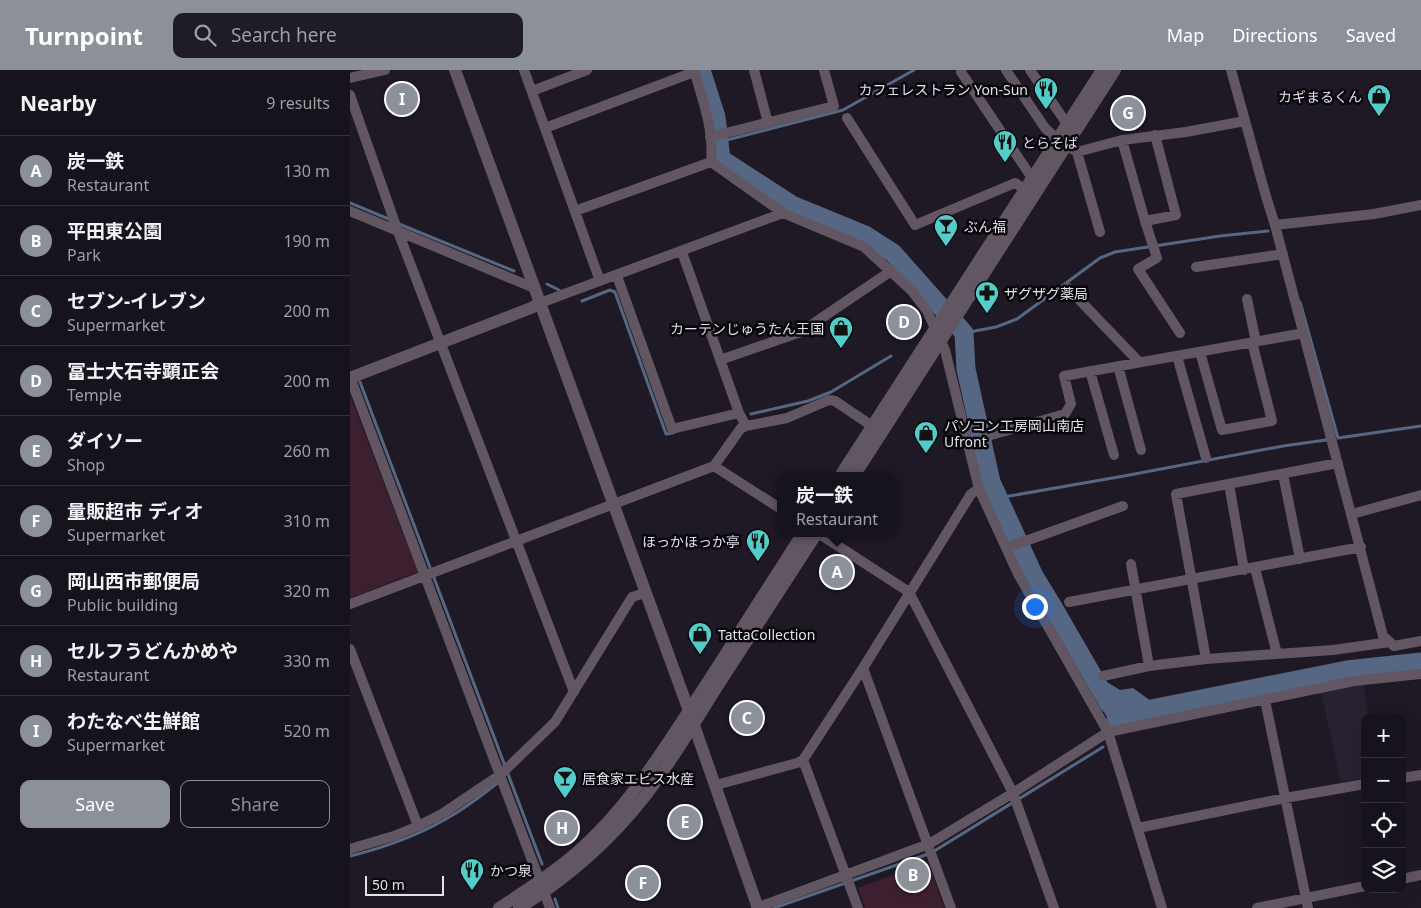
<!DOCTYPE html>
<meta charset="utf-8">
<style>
:root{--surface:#16131c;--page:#1f1c25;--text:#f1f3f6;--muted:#9e9ea3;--line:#35323b;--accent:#8c9099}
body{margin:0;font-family:"Noto Sans","Noto Sans JP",sans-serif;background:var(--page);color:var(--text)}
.controls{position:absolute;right:15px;bottom:15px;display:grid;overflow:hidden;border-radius:10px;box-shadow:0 5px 20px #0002}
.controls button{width:45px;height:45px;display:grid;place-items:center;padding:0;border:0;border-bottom:1px solid var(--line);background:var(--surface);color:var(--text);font:25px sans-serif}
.scale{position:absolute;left:15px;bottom:12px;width:79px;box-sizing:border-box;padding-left:5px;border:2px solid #e3e0e8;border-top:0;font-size:14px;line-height:18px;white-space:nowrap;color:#e3e0e8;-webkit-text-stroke:4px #07060a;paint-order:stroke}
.you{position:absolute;left:684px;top:536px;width:18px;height:18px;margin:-12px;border:4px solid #fff;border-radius:50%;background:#1a73e8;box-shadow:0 0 0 8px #1a73e833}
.badge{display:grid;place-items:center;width:32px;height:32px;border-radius:50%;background:var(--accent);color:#fff;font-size:16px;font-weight:700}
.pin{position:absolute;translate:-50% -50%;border:2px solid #fff;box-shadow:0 1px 5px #0006}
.popup{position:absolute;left:427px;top:402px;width:120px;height:65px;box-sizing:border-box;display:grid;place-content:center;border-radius:10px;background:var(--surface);filter:drop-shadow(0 1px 4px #0005);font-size:16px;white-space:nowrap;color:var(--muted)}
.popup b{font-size:19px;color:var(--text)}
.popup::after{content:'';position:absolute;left:50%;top:100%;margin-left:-10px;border:10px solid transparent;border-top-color:var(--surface)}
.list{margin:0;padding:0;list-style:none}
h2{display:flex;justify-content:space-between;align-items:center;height:65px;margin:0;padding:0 20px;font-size:21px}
h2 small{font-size:16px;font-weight:400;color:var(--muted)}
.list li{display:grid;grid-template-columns:32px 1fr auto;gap:15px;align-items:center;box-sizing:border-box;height:70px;padding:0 20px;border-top:1px solid var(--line)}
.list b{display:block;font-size:19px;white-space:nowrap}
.list p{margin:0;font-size:16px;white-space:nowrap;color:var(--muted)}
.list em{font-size:16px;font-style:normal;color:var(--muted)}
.actions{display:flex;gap:10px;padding:15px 20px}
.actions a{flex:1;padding:11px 0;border:1px solid var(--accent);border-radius:10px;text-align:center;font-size:18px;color:var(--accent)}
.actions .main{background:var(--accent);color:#fff}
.icon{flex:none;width:28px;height:28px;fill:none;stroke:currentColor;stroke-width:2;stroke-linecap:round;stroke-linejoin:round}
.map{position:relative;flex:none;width:1071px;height:838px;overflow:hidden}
header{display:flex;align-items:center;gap:30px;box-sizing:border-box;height:70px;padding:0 25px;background:var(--accent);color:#fff}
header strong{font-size:24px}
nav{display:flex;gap:28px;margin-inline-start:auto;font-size:18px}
.search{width:350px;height:45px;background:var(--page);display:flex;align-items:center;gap:12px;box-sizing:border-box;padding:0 18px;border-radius:10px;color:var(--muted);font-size:19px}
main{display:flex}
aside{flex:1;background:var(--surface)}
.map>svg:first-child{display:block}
</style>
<header>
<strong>Turnpoint</strong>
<div class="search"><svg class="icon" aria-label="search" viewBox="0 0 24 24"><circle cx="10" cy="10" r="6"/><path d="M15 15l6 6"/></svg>Search here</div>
<nav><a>Map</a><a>Directions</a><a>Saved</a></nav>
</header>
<main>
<aside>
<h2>Nearby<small>9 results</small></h2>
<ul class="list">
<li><span class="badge">A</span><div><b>炭一鉄</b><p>Restaurant</p></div><em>130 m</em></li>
<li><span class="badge">B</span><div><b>平田東公園</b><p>Park</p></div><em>190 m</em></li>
<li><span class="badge">C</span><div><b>セブン-イレブン</b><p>Supermarket</p></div><em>200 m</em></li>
<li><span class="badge">D</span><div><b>冨士大石寺顕正会</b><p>Temple</p></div><em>200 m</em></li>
<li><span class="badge">E</span><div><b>ダイソー</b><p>Shop</p></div><em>260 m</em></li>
<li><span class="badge">F</span><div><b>量販超市 ディオ</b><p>Supermarket</p></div><em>310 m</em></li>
<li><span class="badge">G</span><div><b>岡山西市郵便局</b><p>Public building</p></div><em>320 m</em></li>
<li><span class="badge">H</span><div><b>セルフうどんかめや</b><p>Restaurant</p></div><em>330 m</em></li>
<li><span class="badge">I</span><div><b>わたなべ生鮮館</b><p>Supermarket</p></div><em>520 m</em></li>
</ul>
<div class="actions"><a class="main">Save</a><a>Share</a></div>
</aside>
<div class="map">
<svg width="1071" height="838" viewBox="0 0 1071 838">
<rect width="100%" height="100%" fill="#1e1925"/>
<path fill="#282132" d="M1013 613 1019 647H1015V708L991 712 971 622Z"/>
<path fill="#3c202f" d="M0 325 68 502 0 528Z
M578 792 594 838H515L508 818Z"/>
<path fill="#556783" d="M752 609 770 620 783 618 801 631 806 648 769 655 760 653 740 616Z"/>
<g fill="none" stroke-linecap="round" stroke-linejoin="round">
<path stroke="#556783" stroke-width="3" d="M369 72 493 40 564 0
M0 133 41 150
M49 154 164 201
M197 214 209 220
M232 231 260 220 265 222 316 364 323 363
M950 232 988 368 1071 356
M614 263 646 257 667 249 750 188 765 182 870 166 918 161
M10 312 192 794
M401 344 458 331 481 322 541 286
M648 428 774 406 933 376 976 370
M0 786C37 777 74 763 106 743 122 733 136 722 150 711
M205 829 208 838
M424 838 581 783 753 677"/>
<path stroke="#556783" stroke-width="19" d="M351 0 366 47 371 89 442 135 515 165 543 183 614 263 616 299 641 412 684 506 703 537 759 634
M764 655 768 647 786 642 997 600 1071 592"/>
<path stroke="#615662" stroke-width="10" d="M174 0 250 211
M344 0C353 31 364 60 361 92
M404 0 418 53
M656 0 695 58 707 69 727 82 772 70 836 62 895 51
M680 0 717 54
M881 0 915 123 925 155 1033 566 1044 576 1071 571
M611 2 682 108
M0 8 35 0
M182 21 237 0
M0 25 47 159 224 622
M497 48 565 155 665 113 681 123
M195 58 344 2
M360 67 484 36 474 0
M772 70 795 151 826 145 805 65
M727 82 750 162
M361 92 433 143 514 177 562 221 577 241 595 280 629 419 668 504 758 662 812 838
M0 141 184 218
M225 141 361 92
M795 151 807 188 788 199 830 263
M925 155 1024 144 1071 135
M332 182 389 343 396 356
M846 197 933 184
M267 206 322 359 389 343
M717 217 789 292
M897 229 906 272
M190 233 433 143
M850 282 872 360 922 351 902 272
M827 286 856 388
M370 290 451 262 541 201
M768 296 791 380
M740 301 764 385
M0 307 200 838
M641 365 715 344 721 334 714 306 954 263
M364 396 391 358 396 356 437 348 479 330 485 331 522 356
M933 404 950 489
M879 414 894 500
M1002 444 1071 425
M468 463 559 522 663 723 704 838
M656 478 773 436
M781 494 799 596
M905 498 927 584
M719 532 1011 477
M0 534 364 396 431 439
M0 579 68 756
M856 589 826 424 988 393
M513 598 601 838
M753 606 799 596 856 589 983 580 1040 572
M915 630 958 838
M453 690 508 838
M1052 708 1071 705
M366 715 447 693 453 690 513 598 621 424 629 419
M788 758 935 728 1015 714
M0 779 44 766 68 756 92 744 150 705 205 652 282 527 295 523
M1052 809 1071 805
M406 838 579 774 663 723 758 662 1004 611 1071 604
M907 838 1015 816"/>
<path stroke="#615662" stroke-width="12" d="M105 0 339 641 408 838
M0 308 181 238 190 233
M490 406 752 0
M504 406 765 0
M149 838C175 821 202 804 226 783 281 736 317 673 357 613 389 563 421 513 453 463
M169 838C218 808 261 770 296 725 322 691 343 655 365 620 399 568 433 516 467 463"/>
</g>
<defs>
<g id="restaurant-pin" transform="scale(1.25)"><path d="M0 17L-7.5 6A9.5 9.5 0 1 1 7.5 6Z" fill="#53cdc9" stroke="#07060a"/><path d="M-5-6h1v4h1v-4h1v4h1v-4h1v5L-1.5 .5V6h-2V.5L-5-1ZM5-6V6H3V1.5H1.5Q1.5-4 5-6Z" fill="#111"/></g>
<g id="shop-pin" transform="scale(1.25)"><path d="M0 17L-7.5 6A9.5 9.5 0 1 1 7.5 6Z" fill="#53cdc9" stroke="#07060a"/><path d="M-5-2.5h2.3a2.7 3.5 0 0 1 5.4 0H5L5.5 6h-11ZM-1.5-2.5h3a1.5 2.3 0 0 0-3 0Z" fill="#111"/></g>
<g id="bar-pin" transform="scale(1.25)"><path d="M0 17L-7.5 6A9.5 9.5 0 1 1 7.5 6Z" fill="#53cdc9" stroke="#07060a"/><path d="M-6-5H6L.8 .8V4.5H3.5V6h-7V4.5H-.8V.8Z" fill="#111"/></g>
<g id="pharmacy-pin" transform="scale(1.25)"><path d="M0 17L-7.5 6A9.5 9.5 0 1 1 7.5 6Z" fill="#53cdc9" stroke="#07060a"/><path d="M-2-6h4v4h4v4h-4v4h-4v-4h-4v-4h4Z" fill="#111"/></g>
</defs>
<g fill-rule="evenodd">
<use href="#restaurant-pin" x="696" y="19"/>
<use href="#shop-pin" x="1029" y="26"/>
<use href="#restaurant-pin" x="655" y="72"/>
<use href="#bar-pin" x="596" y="156"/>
<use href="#pharmacy-pin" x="637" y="223"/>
<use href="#shop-pin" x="491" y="258"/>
<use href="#shop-pin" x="576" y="363"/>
<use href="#restaurant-pin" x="408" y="471"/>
<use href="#shop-pin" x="350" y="564"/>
<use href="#bar-pin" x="215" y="708"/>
<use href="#restaurant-pin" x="122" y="800"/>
</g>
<g text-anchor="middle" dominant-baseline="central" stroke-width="5" stroke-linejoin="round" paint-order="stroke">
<g font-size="14" fill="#e3e0e8" stroke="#07060a" text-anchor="start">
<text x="678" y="19" text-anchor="end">カフェレストラン Yon-Sun</text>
<text x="1012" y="26" text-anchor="end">カギまるくん</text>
<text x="672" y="72">とらそば</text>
<text x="614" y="156">ぶん福</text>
<text x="654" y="223">ザグザグ薬局</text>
<text x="474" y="258" text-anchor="end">カーテンじゅうたん王国</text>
<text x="594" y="355">パソコン工房岡山南店<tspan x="594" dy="16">Ufront</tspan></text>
<text x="390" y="471" text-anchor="end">ほっかほっか亭</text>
<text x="368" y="564">TattaCollection</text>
<text x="232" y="708">居食家エビス水産</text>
<text x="140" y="800">かつ泉</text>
</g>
</g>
</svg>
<div class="controls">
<button>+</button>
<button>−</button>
<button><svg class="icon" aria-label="locate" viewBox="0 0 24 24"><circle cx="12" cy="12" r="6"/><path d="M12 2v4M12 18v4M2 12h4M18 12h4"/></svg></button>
<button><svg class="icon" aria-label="layers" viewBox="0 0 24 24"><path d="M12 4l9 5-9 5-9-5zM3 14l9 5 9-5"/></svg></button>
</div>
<div class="scale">50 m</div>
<div class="you"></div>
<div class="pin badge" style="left:487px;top:502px">A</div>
<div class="popup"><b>炭一鉄</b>Restaurant</div>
<div class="pin badge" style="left:563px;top:805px">B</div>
<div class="pin badge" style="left:397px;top:648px">C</div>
<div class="pin badge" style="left:554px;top:252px">D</div>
<div class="pin badge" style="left:335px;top:752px">E</div>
<div class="pin badge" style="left:293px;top:813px">F</div>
<div class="pin badge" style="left:778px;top:43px">G</div>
<div class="pin badge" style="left:212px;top:758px">H</div>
<div class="pin badge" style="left:52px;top:29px">I</div>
</div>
</main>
